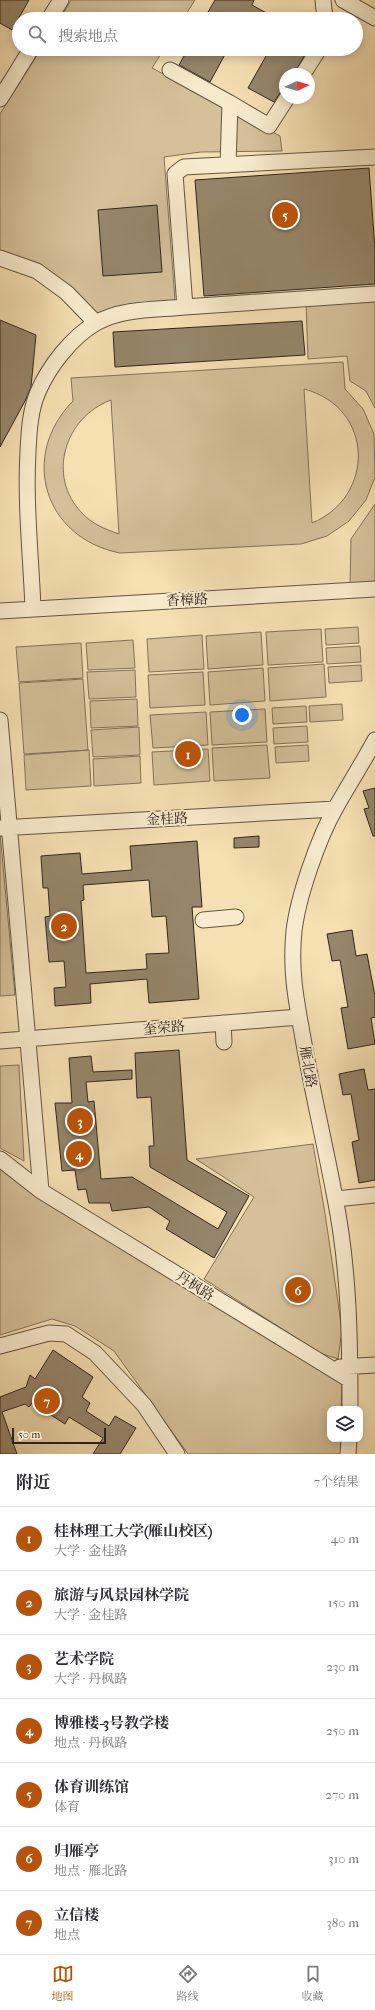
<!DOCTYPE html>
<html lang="zh">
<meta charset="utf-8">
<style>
:root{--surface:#fff;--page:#f7f7f7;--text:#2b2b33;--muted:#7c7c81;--line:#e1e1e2;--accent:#b45309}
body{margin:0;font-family:"IM FELL French Canon","Noto Serif SC",serif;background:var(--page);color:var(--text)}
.controls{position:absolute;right:12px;bottom:12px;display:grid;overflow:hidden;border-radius:8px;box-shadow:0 2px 10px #0003}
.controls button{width:36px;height:36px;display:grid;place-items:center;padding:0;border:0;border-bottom:1px solid var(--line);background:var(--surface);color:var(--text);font:20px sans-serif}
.compass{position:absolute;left:279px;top:68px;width:36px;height:36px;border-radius:50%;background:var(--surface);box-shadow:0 2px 10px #0003;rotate:86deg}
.scale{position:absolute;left:12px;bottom:10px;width:94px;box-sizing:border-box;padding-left:4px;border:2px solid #30251e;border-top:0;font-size:11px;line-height:14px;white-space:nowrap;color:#30251e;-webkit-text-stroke:3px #f8ebcd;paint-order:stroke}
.you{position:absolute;left:242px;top:715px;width:14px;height:14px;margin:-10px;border:3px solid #fff;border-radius:50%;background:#1a73e8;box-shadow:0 0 0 6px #1a73e833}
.badge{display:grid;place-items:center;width:26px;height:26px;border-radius:50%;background:var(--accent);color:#fff;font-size:13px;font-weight:700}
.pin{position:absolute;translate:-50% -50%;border:2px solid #fff;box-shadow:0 1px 4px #0006}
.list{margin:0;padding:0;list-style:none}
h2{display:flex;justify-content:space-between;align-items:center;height:52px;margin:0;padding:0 16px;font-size:17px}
h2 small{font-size:13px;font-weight:400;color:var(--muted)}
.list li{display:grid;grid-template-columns:26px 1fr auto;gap:12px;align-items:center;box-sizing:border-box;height:64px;padding:0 16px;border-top:1px solid var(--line)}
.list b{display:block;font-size:15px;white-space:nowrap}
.list p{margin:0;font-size:13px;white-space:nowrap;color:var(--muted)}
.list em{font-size:13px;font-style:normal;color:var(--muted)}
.icon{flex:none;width:22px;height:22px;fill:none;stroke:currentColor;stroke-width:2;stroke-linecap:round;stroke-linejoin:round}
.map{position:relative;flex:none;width:375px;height:1454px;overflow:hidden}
.search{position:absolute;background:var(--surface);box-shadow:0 2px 10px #0003;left:12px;right:12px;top:12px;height:44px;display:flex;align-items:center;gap:10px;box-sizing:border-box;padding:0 14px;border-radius:22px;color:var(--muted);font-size:15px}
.sheet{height:500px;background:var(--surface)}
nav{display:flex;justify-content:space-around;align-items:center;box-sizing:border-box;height:56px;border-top:1px solid var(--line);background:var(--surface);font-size:11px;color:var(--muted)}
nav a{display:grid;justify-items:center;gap:2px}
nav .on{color:var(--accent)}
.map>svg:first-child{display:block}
</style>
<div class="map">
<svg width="375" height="1454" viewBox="0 0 375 1454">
<rect width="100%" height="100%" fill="#f5e0b2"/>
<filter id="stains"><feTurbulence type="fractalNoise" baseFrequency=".005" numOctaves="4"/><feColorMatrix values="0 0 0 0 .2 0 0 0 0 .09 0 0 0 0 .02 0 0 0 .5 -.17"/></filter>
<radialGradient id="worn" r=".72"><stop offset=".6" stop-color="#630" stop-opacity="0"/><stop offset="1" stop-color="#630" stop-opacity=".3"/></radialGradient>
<path fill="#d4c099" stroke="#82725c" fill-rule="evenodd" d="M71 0H195L183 19H60Z
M41 49H164L152 68 280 136 282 151 201 152 164 157 175 300 96 314 0 252V114Z
M375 299V408L366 391 350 381 347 356 308 359 306 303Z
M343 362 345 389 363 409 374 434 375 477 366 500 349 521 327 536 301 544 120 553C44 538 19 456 73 401L71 378ZM304 389C375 408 375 497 312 523ZM111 400 119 534C105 529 92 524 82 513 46 476 65 417 111 400Z
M375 504V584L350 585 351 539Z
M358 627 359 643 326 645 325 629Z
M321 629 323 662 268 665 266 632Z
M261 632 263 665 208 669 206 636Z
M202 635 204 669 149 672 147 639Z
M133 640 135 668 88 670 86 643Z
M81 643 83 678 19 682 16 647Z
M360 646 361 662 327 664 326 648Z
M324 664 326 697 270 701 268 668Z
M361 665 362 681 329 683 328 667Z
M263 668 265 701 210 705 208 672Z
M135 670 136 697 89 699 87 672Z
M203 672 205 705 150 708 148 675Z
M83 679 88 750 24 754 19 683Z
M137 699 138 726 91 728 90 701Z
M342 704 343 720 310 722 309 706Z
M306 706 307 722 273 724 272 708Z
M265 709 267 742 212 745 210 712Z
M206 712 208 745 153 748 150 715Z
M307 726 308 742 274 744 273 728Z
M139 727 140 755 93 757 91 730Z
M267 745 270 778 214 781 212 748Z
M308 745 309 761 276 763 275 747Z
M208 749 210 781 154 785 152 752Z
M89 750 91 786 26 790 24 755Z
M140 756 141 783 94 786 93 759Z
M0 833 15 995 0 996Z
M19 1065 24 1161 0 1148V1066Z
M313 1144 325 1213 342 1330 338 1359 320 1353 204 1279 254 1197 196 1159Z
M0 1169 342 1384 341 1409H330V1439H341V1454H188L114 1351 75 1326 52 1319 0 1335Z"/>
<path fill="#96866b" stroke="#30251e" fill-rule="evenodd" d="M0 0H29L12 30 0 23Z
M215 0H254L252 5 277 19H204Z
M188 49H228L210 82 179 65Z
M270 49H308L294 74H285V89L280 93 274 102 248 88Z
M369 168 375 249V284L204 296 195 180Z
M157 205 162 272 103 276 98 210Z
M0 320 36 335 31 387 25 401 0 447Z
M302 321 305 355 115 367 113 332Z
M375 788V836H373L364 809 369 808 363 791Z
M259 836V847L234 848V838Z
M197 841 202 907H192L199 999 149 1003 147 979 90 984 91 1003 55 1006 54 988 66 987 64 961 49 962 45 917 50 916 48 888H43L41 856 80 853 82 874 132 870 130 846ZM149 880 152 917 166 916 169 953 146 954 147 969 86 973 81 901 84 900 83 885Z
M352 930 356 956 367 954 375 996V1017L371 1018 375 1044 348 1049 341 1008 348 1007 340 960 332 961 327 934Z
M179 1050 187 1160 249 1196 214 1258 166 1229 170 1221 149 1207 112 1211 110 1203H89L86 1189 78 1190 75 1170 62 1171 55 1103H72L69 1058 91 1056 93 1072 132 1070V1079L86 1082 88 1102 94 1101 101 1179 132 1177 218 1229 227 1212 150 1167 149 1146H154L151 1097 137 1098 135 1053Z
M364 1069 368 1090 375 1089V1180L359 1183 352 1142 359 1140 351 1094 343 1095 339 1074Z
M53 1350 93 1377 82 1397 90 1403 86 1411 109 1426 115 1416 136 1428 120 1454H93L103 1438 69 1417 65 1424 32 1403 29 1407 25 1404 2 1412 17 1454H0V1397L26 1387 30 1375 35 1379Z"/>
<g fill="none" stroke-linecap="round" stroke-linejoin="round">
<g stroke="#615443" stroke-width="17">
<path id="minor" d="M323 0 325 19
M343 0 375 18
M49 19 61 0
M170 70 230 103
M303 74 319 49
M0 99 31 49
M375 157 184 167 175 174 185 307 375 294
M228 165 230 103 269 126 287 98
M0 258 37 271 67 293 96 323
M33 609C31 556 25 504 28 451 29 432 30 410 38 392 49 366 72 337 96 323 122 308 156 310 185 307
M0 611 375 589
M0 720 41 1191
M0 828 335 809
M203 920 236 917
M223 1023 224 1042
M0 1041 299 1017
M0 1159 41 1191 350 1380
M336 1199 375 1195
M0 1346 49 1333 66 1334 95 1353 144 1405 177 1454
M340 1367 375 1365
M350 1409C350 1337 349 1268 335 1198 325 1144 312 1091 303 1038 296 1000 290 970 294 931 298 897 318 839 335 809 348 786 362 764 375 740
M348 1454 349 1439"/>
</g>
<use href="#minor" stroke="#f8ebcd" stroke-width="15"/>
</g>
<g text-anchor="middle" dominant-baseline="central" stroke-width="4" stroke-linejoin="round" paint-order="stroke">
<g font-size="14" fill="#30251e" stroke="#f8ebcd">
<text transform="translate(187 600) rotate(-3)">香樟路</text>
<text transform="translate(167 819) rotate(-3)">金桂路</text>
<text transform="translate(164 1028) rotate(-5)">奎荣路</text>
<text transform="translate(308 1067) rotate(80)">雁北路</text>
<text transform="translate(195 1286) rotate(32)">丹枫路</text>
</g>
</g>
<rect width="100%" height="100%" filter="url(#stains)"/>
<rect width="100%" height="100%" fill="url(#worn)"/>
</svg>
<div class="controls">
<button><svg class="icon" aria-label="layers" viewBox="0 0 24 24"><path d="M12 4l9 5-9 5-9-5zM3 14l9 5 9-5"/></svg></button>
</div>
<svg class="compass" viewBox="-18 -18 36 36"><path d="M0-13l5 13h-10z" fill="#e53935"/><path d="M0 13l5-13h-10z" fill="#7c7c81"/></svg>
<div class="scale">50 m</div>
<div class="you"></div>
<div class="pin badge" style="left:188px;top:754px">1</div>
<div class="pin badge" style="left:64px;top:926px">2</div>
<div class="pin badge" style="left:80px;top:1121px">3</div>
<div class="pin badge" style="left:79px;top:1154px">4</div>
<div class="pin badge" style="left:285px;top:215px">5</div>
<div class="pin badge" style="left:298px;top:1290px">6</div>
<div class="pin badge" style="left:47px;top:1401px">7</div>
<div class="search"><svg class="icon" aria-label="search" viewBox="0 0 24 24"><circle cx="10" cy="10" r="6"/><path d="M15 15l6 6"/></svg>搜索地点</div>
</div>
<section class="sheet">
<h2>附近<small>7个结果</small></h2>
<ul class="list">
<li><span class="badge">1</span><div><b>桂林理工大学(雁山校区)</b><p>大学 · 金桂路</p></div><em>40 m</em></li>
<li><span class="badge">2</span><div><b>旅游与风景园林学院</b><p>大学 · 金桂路</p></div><em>150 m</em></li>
<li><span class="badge">3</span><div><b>艺术学院</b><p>大学 · 丹枫路</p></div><em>230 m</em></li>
<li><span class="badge">4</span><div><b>博雅楼-3号教学楼</b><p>地点 · 丹枫路</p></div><em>250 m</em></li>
<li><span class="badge">5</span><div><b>体育训练馆</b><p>体育</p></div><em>270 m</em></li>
<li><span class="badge">6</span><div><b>归雁亭</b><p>地点 · 雁北路</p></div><em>310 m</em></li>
<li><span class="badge">7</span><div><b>立信楼</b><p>地点</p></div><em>380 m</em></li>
</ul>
</section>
<nav>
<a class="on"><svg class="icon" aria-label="map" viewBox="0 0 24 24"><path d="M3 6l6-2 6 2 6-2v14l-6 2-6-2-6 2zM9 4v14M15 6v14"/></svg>地图</a>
<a><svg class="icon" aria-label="directions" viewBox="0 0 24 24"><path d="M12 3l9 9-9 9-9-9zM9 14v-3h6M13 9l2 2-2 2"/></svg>路线</a>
<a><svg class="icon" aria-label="saved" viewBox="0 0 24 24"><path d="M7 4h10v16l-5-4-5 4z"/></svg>收藏</a>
</nav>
